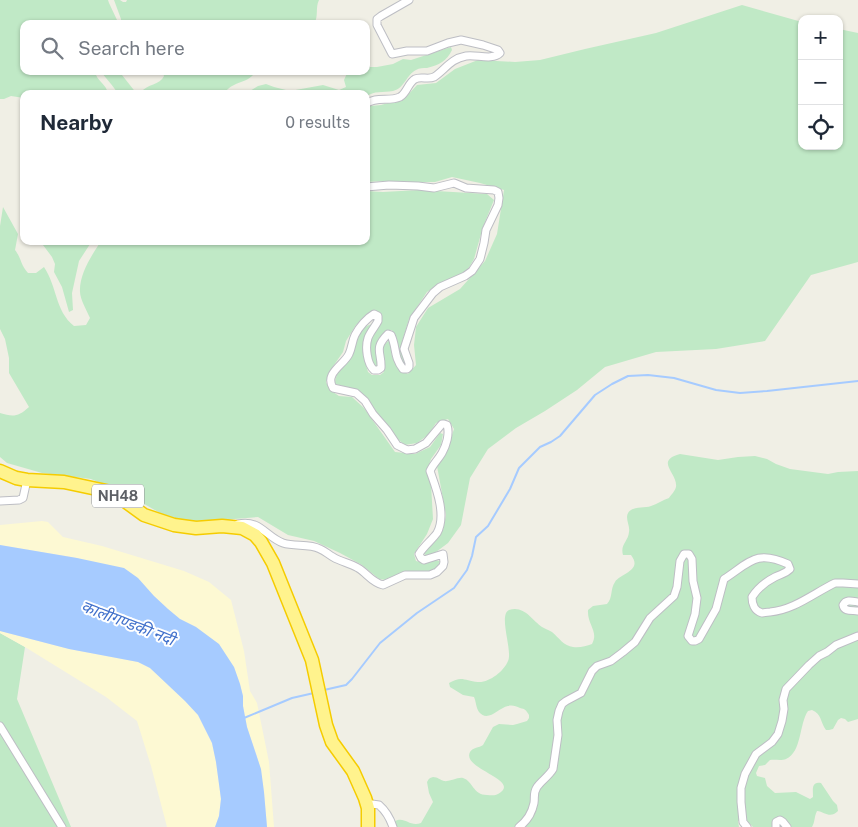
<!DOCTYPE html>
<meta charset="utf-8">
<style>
:root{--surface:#fff;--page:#f6f6f7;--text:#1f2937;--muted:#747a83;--line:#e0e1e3}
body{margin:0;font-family:"Public Sans","Noto Sans Devanagari",sans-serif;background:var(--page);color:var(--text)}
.controls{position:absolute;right:15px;top:15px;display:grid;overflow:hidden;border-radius:10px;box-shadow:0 1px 4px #0004}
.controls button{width:45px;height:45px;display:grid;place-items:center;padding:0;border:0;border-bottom:1px solid var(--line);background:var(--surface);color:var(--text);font:25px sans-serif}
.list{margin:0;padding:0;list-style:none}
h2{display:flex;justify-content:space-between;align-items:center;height:65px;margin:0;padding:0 20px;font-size:21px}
h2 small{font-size:16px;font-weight:400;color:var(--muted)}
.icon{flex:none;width:28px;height:28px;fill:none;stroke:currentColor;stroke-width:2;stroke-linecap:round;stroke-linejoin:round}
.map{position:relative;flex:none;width:858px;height:827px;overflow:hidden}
.search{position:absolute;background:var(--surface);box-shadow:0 1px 4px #0004;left:20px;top:20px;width:350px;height:55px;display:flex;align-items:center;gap:12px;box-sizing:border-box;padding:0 18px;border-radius:10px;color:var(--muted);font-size:19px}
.panel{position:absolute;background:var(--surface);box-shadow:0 1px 4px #0004;left:20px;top:90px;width:350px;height:155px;border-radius:10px}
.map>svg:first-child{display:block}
</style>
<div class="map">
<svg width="858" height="827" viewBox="0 0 858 827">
<rect width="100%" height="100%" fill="#f0efe5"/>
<path fill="#c0e9c6" d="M0 0H108L109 3 117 20 116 24H24V71H95C96 81 107 84 108 94H41L37 92 31 94H24V98L11 96 4 99H0Z
M114 0H120L123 2H126L127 0H319C315 8 319 16 314 24H121V19Z
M742 5 802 22V146H839V29L858 33V262L811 275 765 341 716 349 656 352 605 367 577 390 545 411 516 428 488 449 470 478 461 525 448 543 436 552 427 556 423 553 443 530 446 515 437 466 445 456 454 429 448 419 436 423 428 435 417 443 405 445 396 438 364 395 355 389 335 384C334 375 353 341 359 333 363 328 367 325 372 324 361 339 363 354 368 372L372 375H380L384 372C384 361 378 346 390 340L392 357 400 369 408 374 416 365 414 345 416 327 428 308 460 289 485 261 497 234 504 190 480 183 452 177 435 182H411L384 181 366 182V111L370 106 381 105 405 98 417 85 436 83 455 69 478 60 515 62 540 60 585 49 656 33Z
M451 47 452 50C447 61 439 65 427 68 424 68 419 68 416 70 406 75 405 88 393 91 383 93 374 90 366 97V94H245L258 86 266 84 274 87 290 91 323 85 339 90 346 87 344 80 348 71H366V67H377L393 64 403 59 411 60Z
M101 71H123L122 75 137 94H118C114 86 104 77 101 71Z
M162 71H252L253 75C245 84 232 81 224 94H141V92C147 84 160 85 164 76Z
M419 190 487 194 494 200 483 227 474 259 467 271 439 284 427 292 409 319 402 342V351L407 364 403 365 397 348 395 337 392 330H386L378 343V367L375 368C364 348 372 336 380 317L367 316 356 325 346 341 343 352 332 368 326 382 330 390 339 396 352 397 364 408 395 452 415 454 430 447 440 433 443 434 441 445 431 459 427 471 431 484 433 519 427 534 414 554 416 561 425 563 434 560 440 561 437 568 430 572 386 580 379 579 362 565 340 553 314 541 288 535 258 517 234 519 214 522H191L167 517 132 497 91 479 42 473 7 463 0 457V413C13 417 18 417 29 407L9 373V358L5 339 0 329V226L3 207 18 234 15 250C22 259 20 264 28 273H36L44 267C57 286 55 311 74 326L86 325 90 318C87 311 80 299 80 292 79 274 92 255 101 241H366V191L383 192Z
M40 241H92L79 261 72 293 73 310 69 312 62 287 54 272 55 264 52 257Z
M680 454 718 460 738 457 755 456 767 459 776 464 790 469 828 474 838 472 858 471V719L848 722 845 719 841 718 838 720 833 729 829 730H826C820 722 822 714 812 710L808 711C799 724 802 752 786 759 781 761 775 759 770 760L765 765 759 766 756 773 757 776 765 778 767 786 775 793 796 792 810 799 813 797C813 790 811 781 821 783L833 801 837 805 838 811C830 819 825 812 817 811 814 817 815 822 812 827H753L746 820 742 819 738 821 739 827H395V821C405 816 409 827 421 823L433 802 429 793 427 782C429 779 429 778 433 777 438 777 440 780 444 781 450 782 457 777 463 778 473 781 473 795 487 795 491 795 495 796 498 794 523 780 461 769 470 752 473 747 479 748 483 745L493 727 499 724 513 725 517 724 527 721 529 718V715C526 710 525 709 520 708 516 706 512 705 508 706 498 708 488 723 479 712 476 708 476 701 474 697L463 695 450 687 449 683C462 675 465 681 478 682 489 683 504 671 508 661 513 651 498 615 509 610 524 605 532 620 542 627 545 629 549 630 552 632 559 638 564 646 573 647 580 648 586 646 592 644 599 631 587 625 588 610L593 606 607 604C613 598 610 589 615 582 621 573 643 571 631 555H623C620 544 628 542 629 532 630 527 627 522 627 517 628 505 643 509 651 506 657 504 663 500 669 498 671 495 675 491 676 487 678 473 654 461 680 454Z
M0 633 25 647 17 699 71 827H0Z"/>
<path fill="#fdf9d3" d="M42 521 48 522 63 537 102 546 184 571 209 582 231 600 244 651 250 691 257 703 269 762 274 827H267L264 792 257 756 247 727 243 706V696L240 684 234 667 196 627 180 619 168 609 154 596 77 558 0 545V525Z
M0 631 69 649 138 662 150 668 185 701 198 715 212 743 216 762 221 799 219 816 215 827H167L151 766 137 721 106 697 25 647 0 633Z"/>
<path fill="#a6cbff" d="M0 545 77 558 124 568 138 578 154 596 168 609 180 619 196 627 219 644 234 667 240 684 243 696V706L247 727 261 769 264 792 267 827H215L219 816 221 799 216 762 212 743 198 715 185 701 150 668 138 662 69 649 0 631Z"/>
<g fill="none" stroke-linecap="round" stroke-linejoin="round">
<path stroke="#a6cbff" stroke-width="2" d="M324 690 346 685 352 679 380 643 417 613 454 588 467 570 472 556 476 537 488 526 510 489 519 468 540 447 551 442 560 436 595 395 612 384 628 376 648 375 674 378 716 390 740 393 767 391 858 381
M244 718 292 698 314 693"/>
<g stroke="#bdbec4" stroke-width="9">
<path id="street" d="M366 104C376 96 389 102 400 97 407 93 408 83 415 79 421 76 428 80 434 77 446 69 450 59 466 56 476 54 492 61 500 53L498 50 483 45 461 40 448 43 427 51H407L392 54 377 25V19L381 16 409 0
M0 501 19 500 23 498 27 480
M238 524C260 519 266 537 283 543 295 547 309 543 320 549 325 551 329 555 333 557 341 562 350 563 358 568 367 573 371 582 383 585L405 575H430L437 572 443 566 444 562 443 554 424 560 421 558 419 554C424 546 432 540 437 533 447 515 436 488 430 471 433 464 438 460 442 453 446 446 450 434 447 425L444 424H442L426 443 415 449 407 450 397 445 387 430 373 414 365 401 356 393 333 388C324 373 344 365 349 354 352 348 352 341 355 335 359 327 367 318 374 314L378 316V321C375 327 370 332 368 338 365 347 367 364 374 370H378L381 368C382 352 373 349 388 334L391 335C397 348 393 356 403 369H407L409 367V363L404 349 414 318 433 293 440 287 465 276 472 271 480 259 484 243 486 230 498 205 499 198 498 192 494 190 466 188 454 183 434 188 418 186 389 185 366 187
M858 602C852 601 846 599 843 605 844 612 852 610 858 611
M0 726 62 827
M368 808 372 804 379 805C386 811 390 818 393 827
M519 827C527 821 532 813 534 803 535 797 533 793 537 787 541 781 549 776 553 769L558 735 557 720 559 711 562 704 566 701 581 693 592 671 597 666 611 661 623 652 635 642 650 618 674 596 677 587 680 561 684 554H689L692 559 693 581 697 598 695 614 688 636 692 641H695L699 639 716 609 724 579C749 563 756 549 788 564L790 569C785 574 781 574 775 577 765 582 758 588 752 597 752 603 754 611 762 613 762 613 769 612 770 612 794 610 814 593 835 583H843L858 584
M747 827 743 822 741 802V788L745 774 756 754 772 742 778 734 782 721 784 709 783 700 786 689 809 665 819 656 827 652 836 645 858 636
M776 827V822L780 820 783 822 787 827"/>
</g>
<g stroke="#f5cc00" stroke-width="15">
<path id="highway" d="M0 471 16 478 27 480 64 482 111 492 118 496 144 515 174 525 196 528 222 526 242 528 255 535 261 542 273 563 312 660 326 725 332 742 353 771 365 798 368 808V827"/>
</g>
<use href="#street" stroke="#fff" stroke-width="7"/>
<use href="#highway" stroke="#fff38d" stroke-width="12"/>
</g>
<g text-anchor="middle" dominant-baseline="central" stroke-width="4" stroke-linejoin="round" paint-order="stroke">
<rect fill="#fff" stroke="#8e9094" stroke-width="1" x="92" y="484.5" width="52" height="23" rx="4"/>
<g font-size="14" font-weight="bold" fill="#5d6066">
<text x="118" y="496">NH48</text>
</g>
<g font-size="16" font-style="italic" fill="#4070cb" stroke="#fff">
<text transform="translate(128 623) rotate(21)">कालीगण्डकी नदी</text>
</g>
</g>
</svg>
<div class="controls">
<button>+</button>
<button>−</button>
<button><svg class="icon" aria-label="locate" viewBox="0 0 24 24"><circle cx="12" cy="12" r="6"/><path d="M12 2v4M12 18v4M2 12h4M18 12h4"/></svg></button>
</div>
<div class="search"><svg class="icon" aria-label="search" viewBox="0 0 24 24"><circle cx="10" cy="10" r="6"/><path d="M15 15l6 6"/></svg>Search here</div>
<section class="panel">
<h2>Nearby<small>0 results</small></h2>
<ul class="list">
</ul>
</section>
</div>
